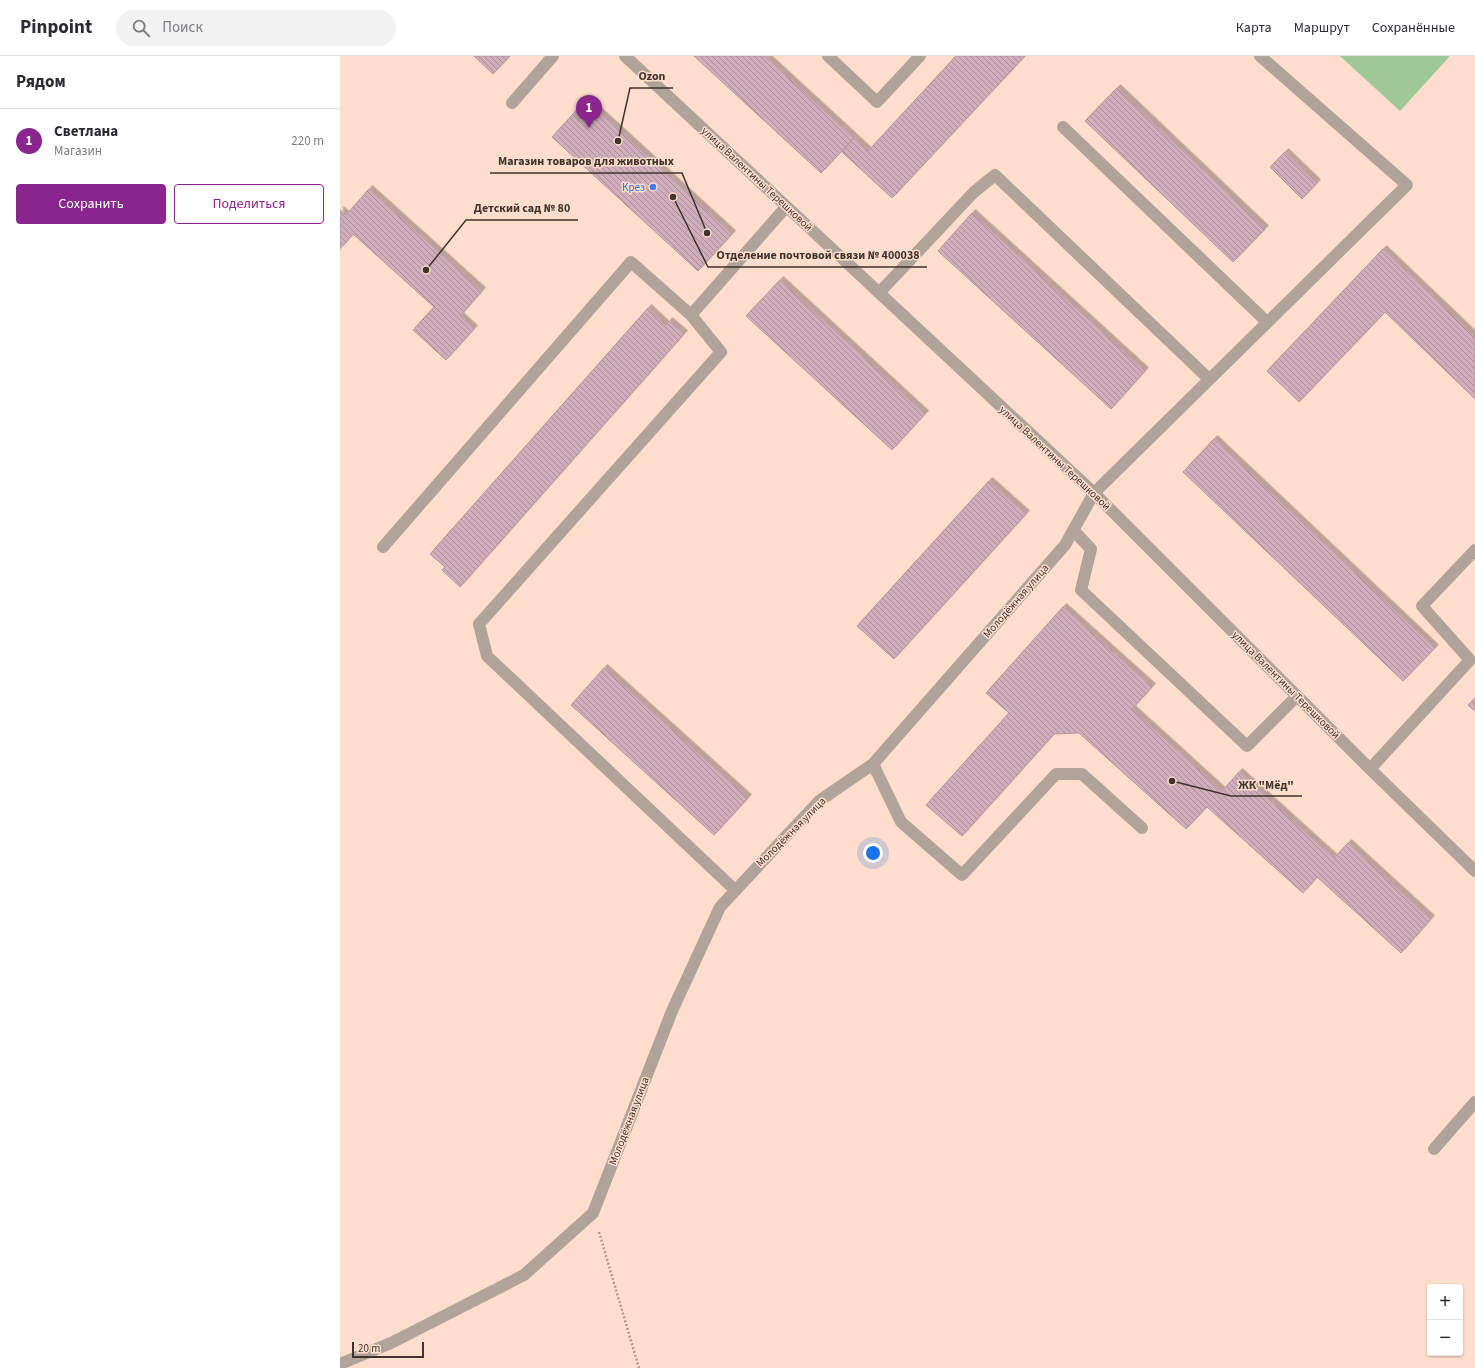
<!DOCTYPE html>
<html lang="ru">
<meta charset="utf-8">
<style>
:root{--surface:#fff;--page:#f2f2f3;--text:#2b2b33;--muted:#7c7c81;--line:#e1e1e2;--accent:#8a258d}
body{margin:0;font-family:"Source Sans 3",sans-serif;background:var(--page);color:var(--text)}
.controls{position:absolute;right:12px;bottom:12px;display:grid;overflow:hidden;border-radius:4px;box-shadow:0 1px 3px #0004}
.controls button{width:36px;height:36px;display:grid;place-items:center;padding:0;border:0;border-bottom:1px solid var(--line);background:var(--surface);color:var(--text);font:20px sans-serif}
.scale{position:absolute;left:12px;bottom:10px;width:72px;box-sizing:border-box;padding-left:4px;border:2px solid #40332c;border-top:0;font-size:11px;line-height:14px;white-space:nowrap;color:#40332c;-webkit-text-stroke:3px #fdc;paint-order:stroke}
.you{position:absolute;left:533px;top:797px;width:14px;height:14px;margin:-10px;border:3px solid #fff;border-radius:50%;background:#1a73e8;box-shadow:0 0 0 6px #1a73e833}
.badge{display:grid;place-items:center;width:26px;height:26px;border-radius:50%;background:var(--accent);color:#fff;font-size:13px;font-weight:700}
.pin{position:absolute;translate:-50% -33px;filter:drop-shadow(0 1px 2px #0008)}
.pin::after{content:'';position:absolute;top:21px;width:14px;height:12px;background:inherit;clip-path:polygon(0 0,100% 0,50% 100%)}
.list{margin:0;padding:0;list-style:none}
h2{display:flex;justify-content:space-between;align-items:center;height:52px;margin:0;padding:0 16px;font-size:17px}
h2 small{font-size:13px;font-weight:400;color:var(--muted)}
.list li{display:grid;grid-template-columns:26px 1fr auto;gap:12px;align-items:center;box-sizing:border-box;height:64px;padding:0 16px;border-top:1px solid var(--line)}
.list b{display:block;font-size:15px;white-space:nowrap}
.list p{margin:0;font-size:13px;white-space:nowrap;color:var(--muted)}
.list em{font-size:13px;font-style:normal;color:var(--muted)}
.actions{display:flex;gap:8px;padding:12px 16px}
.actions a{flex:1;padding:9px 0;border:1px solid var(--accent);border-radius:4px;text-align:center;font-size:14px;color:var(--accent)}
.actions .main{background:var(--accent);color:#fff}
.icon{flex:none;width:22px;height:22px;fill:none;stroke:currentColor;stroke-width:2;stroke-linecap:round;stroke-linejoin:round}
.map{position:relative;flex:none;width:1135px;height:1312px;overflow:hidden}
header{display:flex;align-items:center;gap:24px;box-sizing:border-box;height:56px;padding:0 20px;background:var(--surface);border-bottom:1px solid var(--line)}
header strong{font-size:19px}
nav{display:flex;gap:22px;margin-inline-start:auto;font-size:14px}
.search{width:280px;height:36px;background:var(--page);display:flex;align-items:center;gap:10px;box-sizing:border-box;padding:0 14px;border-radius:22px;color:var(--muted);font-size:15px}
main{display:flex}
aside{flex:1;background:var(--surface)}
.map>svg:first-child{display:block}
</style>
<header>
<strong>Pinpoint</strong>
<div class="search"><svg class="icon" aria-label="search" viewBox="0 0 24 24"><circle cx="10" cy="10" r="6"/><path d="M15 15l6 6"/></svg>Поиск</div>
<nav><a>Карта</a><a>Маршрут</a><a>Сохранённые</a></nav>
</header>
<main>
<aside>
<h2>Рядом<small></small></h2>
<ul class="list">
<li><span class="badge">1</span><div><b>Светлана</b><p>Магазин</p></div><em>220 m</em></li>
</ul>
<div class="actions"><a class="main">Сохранить</a><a>Поделиться</a></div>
</aside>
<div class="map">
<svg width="1135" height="1312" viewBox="0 0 1135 1312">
<defs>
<pattern id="building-back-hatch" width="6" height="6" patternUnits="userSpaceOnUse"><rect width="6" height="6" fill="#d0adba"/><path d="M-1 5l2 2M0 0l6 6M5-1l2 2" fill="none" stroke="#aa8d97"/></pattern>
<filter id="shadow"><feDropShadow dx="3.5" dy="-3.5" stdDeviation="0" flood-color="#0004"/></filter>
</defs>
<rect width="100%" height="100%" fill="#fdc"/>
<path fill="#9ec895" d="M1000 0H1110L1060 55Z"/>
<path fill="url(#building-back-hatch)" stroke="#b795a2" filter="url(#shadow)" d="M134 0H170L153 18Z
M354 0H425L514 82 481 117Z
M616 0H685L552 142 502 96 514 82 528 95Z
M777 32 925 173 893 206 745 65Z
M246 44 392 178 358 215 212 81Z
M945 96 977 127 962 143 930 111Z
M29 133 142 235 120 260 134 273 106 304 73 274 94 251 13 178 0 193V154L6 159Z
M632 157 805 315 771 353 598 195Z
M1043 193 1135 281V343L1045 256 959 346 927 315Z
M440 224 585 358 552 394 406 260Z
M308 252 326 269 329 265 344 278 120 531 102 514 105 511 90 498Z
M874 383 1095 592 1063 625 843 416Z
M649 425 686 458 554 603 517 570Z
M723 551 812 631 792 653 882 735 899 716 994 802 1008 787 1091 863 1061 897 977 821 963 837 867 751 846 773 739 677 714 678 622 780 586 749 669 657 646 637Z
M264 612 408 742 374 779 231 649Z
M1135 642V655L1128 649Z"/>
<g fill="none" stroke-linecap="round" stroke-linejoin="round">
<path stroke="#b2998c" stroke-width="2.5" stroke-dasharray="2 2" stroke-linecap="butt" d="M259 1176 299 1312"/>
<path stroke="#b0a49a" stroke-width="12" d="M285 0 754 437 1030 713 1135 815
M488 0 537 46 580 0
M172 47 213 0
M723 71 927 266
M539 237 634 136 655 119 869 323
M351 259 381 296 139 568 147 600 395 834
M733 474 751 493 741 534 907 690 957 640
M43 491 291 206 351 259 446 151
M533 708 561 766 622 819 716 718H742L802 772
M1030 713 1130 604 1082 550 1135 494
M1094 1093 1135 1046
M0 1308 51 1287 184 1219 253 1157 332 955 380 851 479 745 533 708 725 489 754 437 1067 129 920 0"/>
</g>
<circle fill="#3f7fe0" stroke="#fdc" stroke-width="1.5" cx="313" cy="131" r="4"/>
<g text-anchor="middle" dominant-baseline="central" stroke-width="3" stroke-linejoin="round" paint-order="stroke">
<g font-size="11" fill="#40332c" stroke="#fdc">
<text transform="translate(417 123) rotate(43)">улица Валентины Терешковой</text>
<text transform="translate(715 402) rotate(43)">улица Валентины Терешковой</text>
<text transform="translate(676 545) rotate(-49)">Молодёжная улица</text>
<text transform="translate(946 629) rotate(45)">улица Валентины Терешковой</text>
<text transform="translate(451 776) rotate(-45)">Молодёжная улица</text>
<text transform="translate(289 1065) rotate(-69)">Молодёжная улица</text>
</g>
<g font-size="11" fill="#366cbe" stroke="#fdc" text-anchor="end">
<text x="305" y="131">Крез</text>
</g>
</g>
<path fill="none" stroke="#40332c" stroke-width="1.5" d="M278 85L290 32H333M367 177L342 117H150M86 214L126 164H238M333 141L368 211H587M832 725L891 740H962"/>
<g fill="#40332c" stroke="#fdc" stroke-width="1.5">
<circle cx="278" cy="85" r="4"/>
<circle cx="367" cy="177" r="4"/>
<circle cx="86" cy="214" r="4"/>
<circle cx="333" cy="141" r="4"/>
<circle cx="832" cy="725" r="4"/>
</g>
<g font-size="12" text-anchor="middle" font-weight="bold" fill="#40332c" stroke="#fdc" stroke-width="3" stroke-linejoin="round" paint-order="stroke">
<text x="312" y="24">Ozon</text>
<text x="246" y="109">Магазин товаров для животных</text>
<text x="182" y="156">Детский сад № 80</text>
<text x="478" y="203">Отделение почтовой связи № 400038</text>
<text x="926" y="733">ЖК "Мёд"</text>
</g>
</svg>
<div class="controls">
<button>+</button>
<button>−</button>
</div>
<div class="scale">20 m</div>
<div class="you"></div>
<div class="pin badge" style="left:249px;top:72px">1</div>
</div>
</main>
